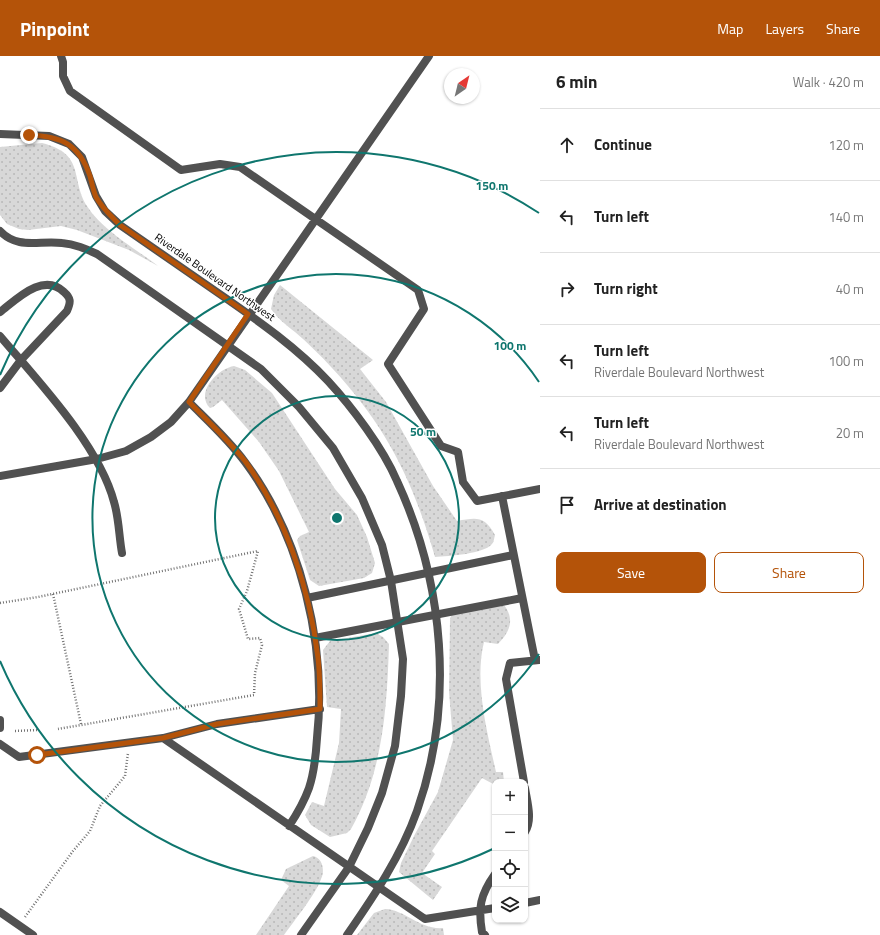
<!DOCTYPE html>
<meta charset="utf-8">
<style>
:root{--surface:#fff;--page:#f6f6f6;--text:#222;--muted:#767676;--line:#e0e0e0;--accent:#b45309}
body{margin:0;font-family:"Titillium Web",sans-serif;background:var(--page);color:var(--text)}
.controls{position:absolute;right:12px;bottom:12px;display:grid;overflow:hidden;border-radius:8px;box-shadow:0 1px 3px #0004}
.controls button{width:36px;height:36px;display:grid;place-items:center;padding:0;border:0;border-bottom:1px solid var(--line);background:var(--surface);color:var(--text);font:20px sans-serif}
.compass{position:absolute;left:444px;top:12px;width:36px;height:36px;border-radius:50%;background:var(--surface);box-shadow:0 1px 3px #0004;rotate:35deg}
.stop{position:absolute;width:12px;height:12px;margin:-9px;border:3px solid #b45309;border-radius:50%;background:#fff}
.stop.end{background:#b45309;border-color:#fff;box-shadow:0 1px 4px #0008}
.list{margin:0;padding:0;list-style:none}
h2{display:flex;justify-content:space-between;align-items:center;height:52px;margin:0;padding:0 16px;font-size:17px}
h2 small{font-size:13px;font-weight:400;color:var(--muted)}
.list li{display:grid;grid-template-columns:26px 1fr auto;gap:12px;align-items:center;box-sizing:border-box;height:72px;padding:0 16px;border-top:1px solid var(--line)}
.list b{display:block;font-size:15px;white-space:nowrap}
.list p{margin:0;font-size:13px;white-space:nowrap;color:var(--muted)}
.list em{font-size:13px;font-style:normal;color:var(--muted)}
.actions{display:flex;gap:8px;padding:12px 16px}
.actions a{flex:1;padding:9px 0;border:1px solid var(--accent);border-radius:8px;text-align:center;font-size:14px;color:var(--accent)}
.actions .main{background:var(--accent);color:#fff}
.icon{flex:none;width:22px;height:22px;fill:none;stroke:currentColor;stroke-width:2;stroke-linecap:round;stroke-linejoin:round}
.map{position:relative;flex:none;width:540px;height:879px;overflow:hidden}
header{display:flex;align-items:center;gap:24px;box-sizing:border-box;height:56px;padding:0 20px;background:var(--accent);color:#fff}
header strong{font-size:19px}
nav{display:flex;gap:22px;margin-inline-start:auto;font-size:14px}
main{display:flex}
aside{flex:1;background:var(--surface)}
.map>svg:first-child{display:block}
</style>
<header>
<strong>Pinpoint</strong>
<nav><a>Map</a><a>Layers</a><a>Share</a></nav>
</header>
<main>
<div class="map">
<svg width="540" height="879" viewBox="0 0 540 879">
<defs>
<pattern id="grass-dots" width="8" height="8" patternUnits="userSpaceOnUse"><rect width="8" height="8" fill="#d8d8d8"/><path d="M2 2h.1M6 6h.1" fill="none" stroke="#b8b8b8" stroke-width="1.8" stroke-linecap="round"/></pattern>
</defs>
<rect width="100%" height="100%" fill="#fff"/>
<path fill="url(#grass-dots)" d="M42 87C86 98 70 123 87 150 102 174 136 193 158 210L129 194 77 174 61 170 28 174 19 173 7 168 0 159V91Z
M280 229 373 304 360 313 386 346 433 430 457 465C476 462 484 459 495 479 494 482 494 486 492 488 484 498 449 500 435 501 413 425 387 371 332 312 321 300 308 287 295 276 285 268 278 263 271 253L274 239Z
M234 310 245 314 272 337 335 433 357 459 367 481 375 507 372 517 364 522 319 530 310 524 297 484 300 480 309 476 279 415 259 386 222 344 213 351 210 352C195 337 217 313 234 310Z
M504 549C515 563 510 576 498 588L484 586C474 626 487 676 496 716H503L504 726H495V729L482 722 432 795 435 798 422 817 442 831 433 844 399 816 401 807 415 778 438 736 453 684 449 636 450 564 452 556Z
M376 577 383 581 389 588C387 652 383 716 351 773L347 777 330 781 311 769 305 759 312 746 324 750 339 687 341 653 327 651 323 594 330 585Z
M313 800C323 802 325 815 321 823 316 838 294 865 284 879H256L289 830 281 824 286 813Z
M385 853C406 854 420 874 443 872L444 879H357L374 857Z"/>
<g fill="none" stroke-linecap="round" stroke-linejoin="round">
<path stroke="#737373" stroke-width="2.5" stroke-dasharray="1 2" stroke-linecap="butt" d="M53 538 81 668
M0 547 38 541 258 495 247 535 239 553 248 583 260 582 262 589 255 617 254 639 58 673
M15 675 37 674
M25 861 73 795 90 775 100 750 125 720 128 697"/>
<path stroke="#515151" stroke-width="8" d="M61 0 63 6V20L70 35 181 114 220 108 240 111 418 234 424 253 388 308 441 390 458 396 463 426 477 445 540 433
M0 256C17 243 43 216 64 236 71 242 71 246 67 255L21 304 0 332
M0 280C38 325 99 389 114 446 119 462 119 481 122 497
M189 346C208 365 229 384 245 406 301 481 327 589 317 682 316 698 314 717 309 732 304 746 297 758 289 770
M0 420 97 403 126 395 151 381 171 366 189 346 429 0
M502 440 535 604
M307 542 513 499
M315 582 522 542
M0 664V672
M163 682 217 668 320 653
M0 688 19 701 163 682 425 863 495 852
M524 726 506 623 510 607 539 604
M525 732C527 745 533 764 525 776
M525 847 540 844
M0 856 33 879
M485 879 482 876C478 852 480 839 495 818"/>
<path stroke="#515151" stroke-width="8" d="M0 78 49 80 69 88 82 101 96 140 105 155 120 169C155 193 189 217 224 241 260 266 297 292 328 325 352 351 383 392 397 425 444 527 455 647 417 755 401 800 374 840 347 879
M0 175C18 194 39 184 62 187 75 188 86 193 97 198L261 313 299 351 333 392 362 442 382 489 391 525 403 603 401 640 395 690 382 737 368 772 349 811 301 879"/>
</g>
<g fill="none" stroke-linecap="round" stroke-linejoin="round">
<path stroke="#b45309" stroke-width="5" d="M29 79C61 80 79 88 90 120 92 127 93 134 96 141 102 152 111 160 120 169L248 258 189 346C208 365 228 384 245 405 286 461 310 534 318 602 320 619 320 636 320 653L217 668 163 682 37 699"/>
</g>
<g fill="none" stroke="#0f766e" stroke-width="2">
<circle cx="337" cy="462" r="122"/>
<path d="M539 598A244 244 0 1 1 539 326"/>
<path d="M495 792A366 366 0 0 1 0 605M0 319A366 366 0 0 1 539 157"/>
</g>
<g text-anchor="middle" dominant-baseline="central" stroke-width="3" stroke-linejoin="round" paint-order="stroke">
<g font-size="11" fill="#000" stroke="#fff">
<text transform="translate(215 221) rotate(35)">Riverdale Boulevard Northwest</text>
</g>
</g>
<circle cx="337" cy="462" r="6" fill="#0f766e" stroke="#fff" stroke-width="2"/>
<g font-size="12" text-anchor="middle" font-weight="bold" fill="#0f766e" stroke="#fff" stroke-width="3" stroke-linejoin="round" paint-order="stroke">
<text x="492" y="134">150 m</text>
<text x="510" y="294">100 m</text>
<text x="423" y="380">50 m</text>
</g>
</svg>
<div class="controls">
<button>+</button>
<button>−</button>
<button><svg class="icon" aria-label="locate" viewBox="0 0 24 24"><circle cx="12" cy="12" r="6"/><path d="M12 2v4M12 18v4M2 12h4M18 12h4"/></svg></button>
<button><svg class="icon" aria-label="layers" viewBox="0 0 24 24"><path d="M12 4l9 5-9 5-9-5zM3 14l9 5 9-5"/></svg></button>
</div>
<svg class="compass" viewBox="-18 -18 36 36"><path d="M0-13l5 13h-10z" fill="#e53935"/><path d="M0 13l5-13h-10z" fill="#767676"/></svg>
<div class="stop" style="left:37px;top:699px"></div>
<div class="stop end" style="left:29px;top:79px"></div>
</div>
<aside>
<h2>6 min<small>Walk · 420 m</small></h2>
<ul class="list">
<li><svg class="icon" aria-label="ahead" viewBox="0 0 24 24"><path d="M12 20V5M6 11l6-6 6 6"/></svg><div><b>Continue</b></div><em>120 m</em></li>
<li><svg class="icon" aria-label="left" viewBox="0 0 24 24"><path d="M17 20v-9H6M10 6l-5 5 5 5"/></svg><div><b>Turn left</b></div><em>140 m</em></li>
<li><svg class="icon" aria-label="right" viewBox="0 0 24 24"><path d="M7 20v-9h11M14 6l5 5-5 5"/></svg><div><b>Turn right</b></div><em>40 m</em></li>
<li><svg class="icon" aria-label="left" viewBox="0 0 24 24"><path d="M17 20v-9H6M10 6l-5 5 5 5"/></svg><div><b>Turn left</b><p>Riverdale Boulevard Northwest</p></div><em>100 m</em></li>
<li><svg class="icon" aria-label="left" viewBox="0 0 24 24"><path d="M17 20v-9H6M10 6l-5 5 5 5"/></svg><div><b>Turn left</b><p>Riverdale Boulevard Northwest</p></div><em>20 m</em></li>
<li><svg class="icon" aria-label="arrive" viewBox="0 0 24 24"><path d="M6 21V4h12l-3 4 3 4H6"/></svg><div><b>Arrive at destination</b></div></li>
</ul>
<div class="actions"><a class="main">Save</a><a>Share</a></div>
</aside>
</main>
